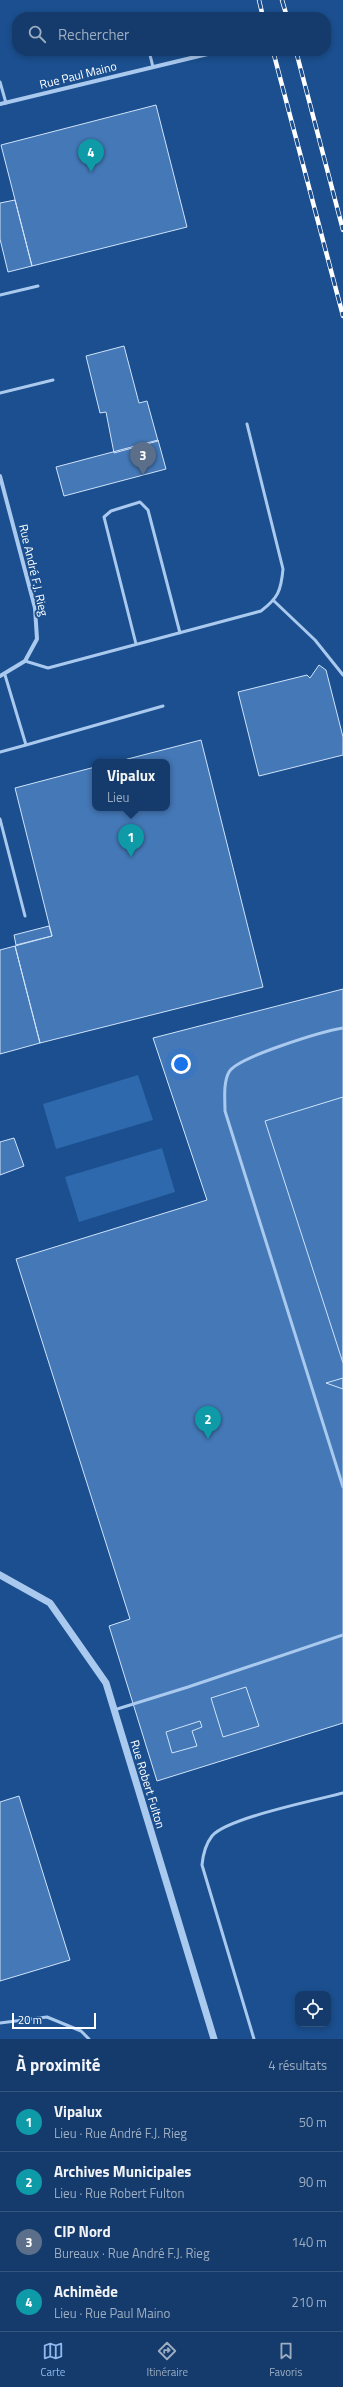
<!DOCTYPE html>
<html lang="fr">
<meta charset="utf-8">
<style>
:root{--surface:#143b6b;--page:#214673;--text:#f1f3f6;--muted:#9dadc1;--line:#33557e;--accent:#90b9f0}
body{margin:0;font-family:"Titillium Web",sans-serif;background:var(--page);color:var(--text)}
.controls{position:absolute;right:12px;bottom:12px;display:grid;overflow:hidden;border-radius:8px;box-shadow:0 2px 6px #0003}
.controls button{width:36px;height:36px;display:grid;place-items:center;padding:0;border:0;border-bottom:1px solid var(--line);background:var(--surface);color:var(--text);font:20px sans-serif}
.scale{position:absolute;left:12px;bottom:10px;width:84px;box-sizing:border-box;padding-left:4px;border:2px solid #fff;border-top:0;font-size:11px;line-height:14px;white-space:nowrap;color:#fff;-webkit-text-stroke:3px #1b4f8f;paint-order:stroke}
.you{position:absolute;left:181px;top:1064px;width:14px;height:14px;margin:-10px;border:3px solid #fff;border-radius:50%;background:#1a73e8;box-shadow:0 0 0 6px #1a73e833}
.badge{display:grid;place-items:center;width:26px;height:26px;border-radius:50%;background:var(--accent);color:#fff;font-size:13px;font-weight:700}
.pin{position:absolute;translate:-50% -33px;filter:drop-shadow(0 1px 2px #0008)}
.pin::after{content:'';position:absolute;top:21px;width:14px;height:12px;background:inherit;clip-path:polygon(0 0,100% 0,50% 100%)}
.popup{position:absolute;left:92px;top:759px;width:78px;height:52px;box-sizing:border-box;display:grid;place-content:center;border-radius:8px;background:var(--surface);filter:drop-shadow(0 1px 3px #0005);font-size:13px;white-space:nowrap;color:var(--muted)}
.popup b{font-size:15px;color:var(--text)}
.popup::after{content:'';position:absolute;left:50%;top:100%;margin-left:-8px;border:8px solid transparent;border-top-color:var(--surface)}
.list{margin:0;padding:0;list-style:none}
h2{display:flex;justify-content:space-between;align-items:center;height:52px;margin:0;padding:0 16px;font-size:17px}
h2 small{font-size:13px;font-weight:400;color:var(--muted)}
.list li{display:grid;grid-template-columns:26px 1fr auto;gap:12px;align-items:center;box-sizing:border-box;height:60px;padding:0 16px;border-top:1px solid var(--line)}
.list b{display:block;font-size:15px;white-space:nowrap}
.list p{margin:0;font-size:13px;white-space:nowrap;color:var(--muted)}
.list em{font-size:13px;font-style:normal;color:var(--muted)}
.icon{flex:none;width:22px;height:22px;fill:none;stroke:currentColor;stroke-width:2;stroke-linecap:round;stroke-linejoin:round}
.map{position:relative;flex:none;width:343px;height:2039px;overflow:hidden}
.search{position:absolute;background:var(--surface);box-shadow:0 2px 6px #0003;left:12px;right:12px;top:12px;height:44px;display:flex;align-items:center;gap:10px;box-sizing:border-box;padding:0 14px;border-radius:16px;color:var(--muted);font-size:15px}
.sheet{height:292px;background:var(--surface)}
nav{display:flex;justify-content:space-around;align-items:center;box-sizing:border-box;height:56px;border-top:1px solid var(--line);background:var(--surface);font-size:11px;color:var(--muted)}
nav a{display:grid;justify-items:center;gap:2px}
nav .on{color:var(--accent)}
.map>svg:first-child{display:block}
</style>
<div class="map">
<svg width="343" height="2039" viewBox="0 0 343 2039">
<rect width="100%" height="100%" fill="#1b4f8f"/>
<path fill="#2e69ad" d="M138 1075 153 1120 56 1149 43 1104Z
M162 1148 175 1192 79 1222 65 1177Z"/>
<path fill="#4478b7" stroke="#cfe3fa" d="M156 105 187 227 32 266 1 145Z
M15 200 32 266 8 272 0 239V203Z
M124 346 139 403 147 401 158 441 114 453 106 412 100 413 86 356Z
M158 440 166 469 64 496 56 467Z
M319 665 326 670 343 737V755L259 776 238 692 307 675 310 678Z
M201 740 263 987 40 1043 15 946 52 936 15 788 95 767V808H167V762H116Z
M49 926 52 936 16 945 14 935Z
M15 946 40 1043 0 1054V950Z
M343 989V1723L157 1781 109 1626 130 1619 16 1259 207 1200 153 1038Z
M343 1097V1363L265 1121Z
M14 1138 24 1166 0 1175V1142Z
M343 1378V1389L326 1383Z
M246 1687 259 1726 223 1737 211 1698Z
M200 1721 202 1727 192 1731 197 1746 172 1753 166 1732Z
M19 1796 70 1960 0 1981V1802Z"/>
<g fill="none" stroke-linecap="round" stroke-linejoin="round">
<path stroke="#a9c9ee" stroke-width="3" d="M149 51 153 67
M0 82 6 103
M0 295 38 286
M0 393 53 380
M274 601 315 640 343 675
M136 644 104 517 111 511 140 502 148 510 180 633
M25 661 48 668 261 611C278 598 281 591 283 569L247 424
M26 745 163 706
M0 752 26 745 5 675
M0 819 25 916
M343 1028C324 1031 237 1057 229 1072 223 1083 225 1099 225 1111L343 1487
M114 1710 188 1687 343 1635
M0 2023 47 2017 81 2031 89 2039
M254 2039 202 1865C203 1854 205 1845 212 1836 227 1818 317 1800 343 1793"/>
<path stroke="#a9c9ee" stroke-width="4" d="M0 104 220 51
M0 476 35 608 37 639 25 661 0 676"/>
<path stroke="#a9c9ee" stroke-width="7" d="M0 1575 50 1603 106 1683 214 2039"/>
<g stroke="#fff" stroke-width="4.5">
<path id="rail" d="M259 0 263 17
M282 0 287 17
M273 51 343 316
M296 51 343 230"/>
</g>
<use href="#rail" stroke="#1b4f8f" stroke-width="3" stroke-dasharray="9" stroke-linecap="butt"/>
</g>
<g text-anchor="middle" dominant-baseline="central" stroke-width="4" stroke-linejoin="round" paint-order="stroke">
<g font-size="12" fill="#fff" stroke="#1b4f8f">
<text transform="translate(78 75) rotate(-14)">Rue Paul Maino</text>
<text transform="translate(34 570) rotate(77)">Rue André F.J. Rieg</text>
<text transform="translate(148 1784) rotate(73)">Rue Robert Fulton</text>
</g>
</g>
</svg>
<div class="controls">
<button><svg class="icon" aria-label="locate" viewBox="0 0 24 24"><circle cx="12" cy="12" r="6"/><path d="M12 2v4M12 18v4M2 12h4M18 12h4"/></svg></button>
</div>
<div class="scale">20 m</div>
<div class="you"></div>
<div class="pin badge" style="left:131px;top:857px;background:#0f9aa8">1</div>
<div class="popup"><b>Vipalux</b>Lieu</div>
<div class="pin badge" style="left:208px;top:1439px;background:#0f9aa8">2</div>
<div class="pin badge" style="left:143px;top:475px;background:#5c6f8a">3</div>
<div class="pin badge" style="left:91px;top:172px;background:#0f9aa8">4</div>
<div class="search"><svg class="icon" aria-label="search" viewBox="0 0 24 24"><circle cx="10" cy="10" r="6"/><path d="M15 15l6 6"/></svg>Rechercher</div>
</div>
<section class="sheet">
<h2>À proximité<small>4 résultats</small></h2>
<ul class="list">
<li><span class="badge" style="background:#0f9aa8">1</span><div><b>Vipalux</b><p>Lieu · Rue André F.J. Rieg</p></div><em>50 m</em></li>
<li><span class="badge" style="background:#0f9aa8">2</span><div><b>Archives Municipales</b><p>Lieu · Rue Robert Fulton</p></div><em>90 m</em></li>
<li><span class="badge" style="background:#5c6f8a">3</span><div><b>CIP Nord</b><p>Bureaux · Rue André F.J. Rieg</p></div><em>140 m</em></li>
<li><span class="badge" style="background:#0f9aa8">4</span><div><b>Achimède</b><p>Lieu · Rue Paul Maino</p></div><em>210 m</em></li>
</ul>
</section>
<nav>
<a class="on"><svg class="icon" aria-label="map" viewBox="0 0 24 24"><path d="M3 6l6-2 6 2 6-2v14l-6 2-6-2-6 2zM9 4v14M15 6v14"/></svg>Carte</a>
<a><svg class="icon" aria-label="directions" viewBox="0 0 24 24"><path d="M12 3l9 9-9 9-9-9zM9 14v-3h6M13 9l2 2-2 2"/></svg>Itinéraire</a>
<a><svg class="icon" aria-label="saved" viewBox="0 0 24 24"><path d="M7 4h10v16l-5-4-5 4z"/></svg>Favoris</a>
</nav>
